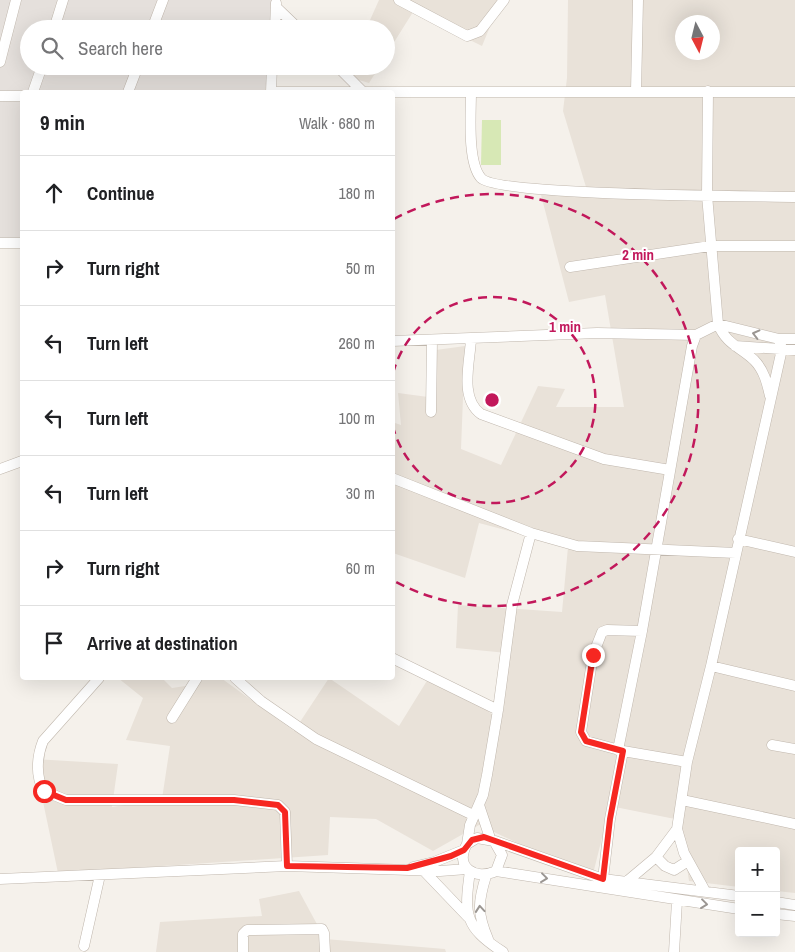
<!DOCTYPE html>
<meta charset="utf-8">
<style>
:root{--surface:#fff;--page:#f2f2f2;--text:#202124;--muted:#757577;--line:#e0e0e0}
body{margin:0;font-family:"Archivo Narrow",sans-serif;background:var(--page);color:var(--text)}
.controls{position:absolute;right:15px;bottom:15px;display:grid;overflow:hidden;border-radius:5px;box-shadow:0 5px 20px #0002}
.controls button{width:45px;height:45px;display:grid;place-items:center;padding:0;border:0;border-bottom:1px solid var(--line);background:var(--surface);color:var(--text);font:25px sans-serif}
.compass{position:absolute;left:675px;top:15px;width:45px;height:45px;border-radius:50%;background:var(--surface);box-shadow:0 5px 20px #0002;rotate:173deg}
.stop{position:absolute;width:15px;height:15px;margin:-11px;border:4px solid #f62721;border-radius:50%;background:#fff}
.stop.end{background:#f62721;border-color:#fff;box-shadow:0 1px 5px #0008}
.list{margin:0;padding:0;list-style:none}
h2{display:flex;justify-content:space-between;align-items:center;height:65px;margin:0;padding:0 20px;font-size:21px}
h2 small{font-size:16px;font-weight:400;color:var(--muted)}
.list li{display:grid;grid-template-columns:32px 1fr auto;gap:15px;align-items:center;box-sizing:border-box;height:75px;padding:0 20px;border-top:1px solid var(--line)}
.list b{display:block;font-size:19px;white-space:nowrap}
.list em{font-size:16px;font-style:normal;color:var(--muted)}
.icon{flex:none;width:28px;height:28px;fill:none;stroke:currentColor;stroke-width:2;stroke-linecap:round;stroke-linejoin:round}
.map{position:relative;flex:none;width:795px;height:952px;overflow:hidden}
.search{position:absolute;background:var(--surface);box-shadow:0 5px 20px #0002;left:20px;top:20px;width:375px;height:55px;display:flex;align-items:center;gap:12px;box-sizing:border-box;padding:0 18px;border-radius:28px;color:var(--muted);font-size:19px}
.panel{position:absolute;background:var(--surface);box-shadow:0 5px 20px #0002;left:20px;top:90px;width:375px;height:590px;border-radius:5px}
.map>svg:first-child{display:block}
</style>
<div class="map">
<svg width="795" height="952" viewBox="0 0 795 952">
<rect width="100%" height="100%" fill="#f5f1eb"/>
<path fill="#e9e2d9" fill-rule="evenodd" d="M379 0H501L482 46 413 12 386 55V29H366Z
M568 0H795V893L776 891V851H739V887L689 881 680 820 610 806 592 878 479 825 433 851 376 819 330 817 328 855 58 873 34 759 118 764 112 807 162 799 170 746 126 740 143 698 118 678H162L172 688 192 685 193 678H221L294 731 329 678 399 726 433 671 493 715 507 653 456 648 458 605 562 612 568 547 479 523 465 578 393 553 392 422 401 425 398 393 428 397 436 350 465 346 461 449 501 465 538 386 565 389 556 407H624L605 295 569 302 541 195 586 187 563 111 567 78ZM682 22H712V52H682Z
M350 66H380L369 83 345 76Z
M299 891 325 939 445 949 446 952H156L160 922 262 916 259 899Z"/>
<path fill="#e5e0dc" d="M0 0H275L272 29H29V66H268L265 92H22V240L0 239Z"/>
<path fill="#d7e8b5" d="M482 120H501V165H481Z"/>
<g fill="none" stroke-linecap="round" stroke-linejoin="round">
<g stroke="#c0b7ad" stroke-width="11">
<path id="minor" d="M399 0 467 36 480 31 504 0
M276 7 299 29
M54 29 63 0
M152 29 163 0
M275 29 276 3
M0 62 16 0
M337 66 362 91
M636 91 638 0
M708 91 707 195 718 324C727 345 739 346 754 360 764 370 767 383 770 396
M33 92 42 66
M128 92 138 66
M271 92H795
M271 92 272 66
M471 92C471 113 467 162 481 178 497 196 754 196 795 197
M0 96H22
M0 243H22
M570 267 710 246H795
M471 339C470 362 459 398 481 414L604 459 670 470
M392 341 597 333 696 335 718 324 779 339H795
M735 346 795 350
M431 412 432 340
M0 469 22 461
M392 478 531 533 577 546 736 553
M738 539 795 552
M642 631 607 630 602 632 593 655 581 732 586 741 623 751 687 762
M392 658 498 710
M711 666 795 686
M99 678 43 741C37 756 35 776 44 791L66 800H234L278 805 285 812 287 866
M235 678 261 701 316 739 473 815
M172 718 197 678
M772 745 795 749
M618 750 642 631 692 346 696 335
M682 800 795 824
M479 805 490 838
M495 841 603 879 739 896
M467 844 470 825 483 795 487 775 498 710 512 605 531 533
M656 857 665 866 674 870 688 861
M413 867 434 862 464 850
M424 871 468 917
M470 871C464 914 464 927 503 952
M496 871 502 855 494 841 477 838 467 844C454 867 475 881 496 871L739 909
M486 876C478 902 477 913 488 939
M0 879 287 866 440 871 467 869
M603 879 610 819 623 751
M625 883 656 857 677 829
M705 891 684 853 677 829 687 762 711 666 782 349 779 339
M776 902 795 905
M776 914 795 916
M84 946 100 875
M243 952V934L247 930 322 929 324 933 325 952
M674 952 677 901"/>
</g>
<use href="#minor" stroke="#fff" stroke-width="10"/>
</g>
<defs><path id="oneway-chevron" d="M-2-3.5L2.5 0L-2 3.5" fill="none" stroke-width="1.6" stroke-linecap="round" stroke-linejoin="round" transform="scale(1.25)"/></defs>
<g stroke="#9b9692">
<use href="#oneway-chevron" transform="translate(756 334) rotate(-166)"/>
<use href="#oneway-chevron" transform="translate(544 878) rotate(7)"/>
<use href="#oneway-chevron" transform="translate(704 904) rotate(7)"/>
<use href="#oneway-chevron" transform="translate(480 909) rotate(-95)"/>
</g>
<g fill="none" stroke-linecap="round" stroke-linejoin="round">
<path stroke="#f62721" stroke-width="6" d="M44 791 66 800H234L278 805 285 812 287 866 407 868 451 856 464 850 472 840 484 837 603 879 610 819 623 751 586 741 581 732 593 655"/>
</g>
<g fill="none" stroke="#c2185b" stroke-width="2.5" stroke-dasharray="9 6">
<path d="M393 373A103 103 0 1 1 393 427"/>
<path d="M394 219A206 206 0 1 1 394 581"/>
</g>
<circle cx="492" cy="400" r="8" fill="#c2185b" stroke="#fff" stroke-width="2.5"/>
<g font-size="15" text-anchor="middle" font-weight="bold" fill="#c2185b" stroke="#fff" stroke-width="4" stroke-linejoin="round" paint-order="stroke">
<text x="638" y="260">2 min</text>
<text x="565" y="332">1 min</text>
</g>
</svg>
<div class="controls">
<button>+</button>
<button>−</button>
</div>
<svg class="compass" viewBox="-18 -18 36 36"><path d="M0-13l5 13h-10z" fill="#e53935"/><path d="M0 13l5-13h-10z" fill="#757577"/></svg>
<div class="stop" style="left:44px;top:791px"></div>
<div class="stop end" style="left:593px;top:655px"></div>
<div class="search"><svg class="icon" aria-label="search" viewBox="0 0 24 24"><circle cx="10" cy="10" r="6"/><path d="M15 15l6 6"/></svg>Search here</div>
<section class="panel">
<h2>9 min<small>Walk · 680 m</small></h2>
<ul class="list">
<li><svg class="icon" aria-label="ahead" viewBox="0 0 24 24"><path d="M12 20V5M6 11l6-6 6 6"/></svg><div><b>Continue</b></div><em>180 m</em></li>
<li><svg class="icon" aria-label="right" viewBox="0 0 24 24"><path d="M7 20v-9h11M14 6l5 5-5 5"/></svg><div><b>Turn right</b></div><em>50 m</em></li>
<li><svg class="icon" aria-label="left" viewBox="0 0 24 24"><path d="M17 20v-9H6M10 6l-5 5 5 5"/></svg><div><b>Turn left</b></div><em>260 m</em></li>
<li><svg class="icon" aria-label="left" viewBox="0 0 24 24"><path d="M17 20v-9H6M10 6l-5 5 5 5"/></svg><div><b>Turn left</b></div><em>100 m</em></li>
<li><svg class="icon" aria-label="left" viewBox="0 0 24 24"><path d="M17 20v-9H6M10 6l-5 5 5 5"/></svg><div><b>Turn left</b></div><em>30 m</em></li>
<li><svg class="icon" aria-label="right" viewBox="0 0 24 24"><path d="M7 20v-9h11M14 6l5 5-5 5"/></svg><div><b>Turn right</b></div><em>60 m</em></li>
<li><svg class="icon" aria-label="arrive" viewBox="0 0 24 24"><path d="M6 21V4h12l-3 4 3 4H6"/></svg><div><b>Arrive at destination</b></div></li>
</ul>
</section>
</div>
